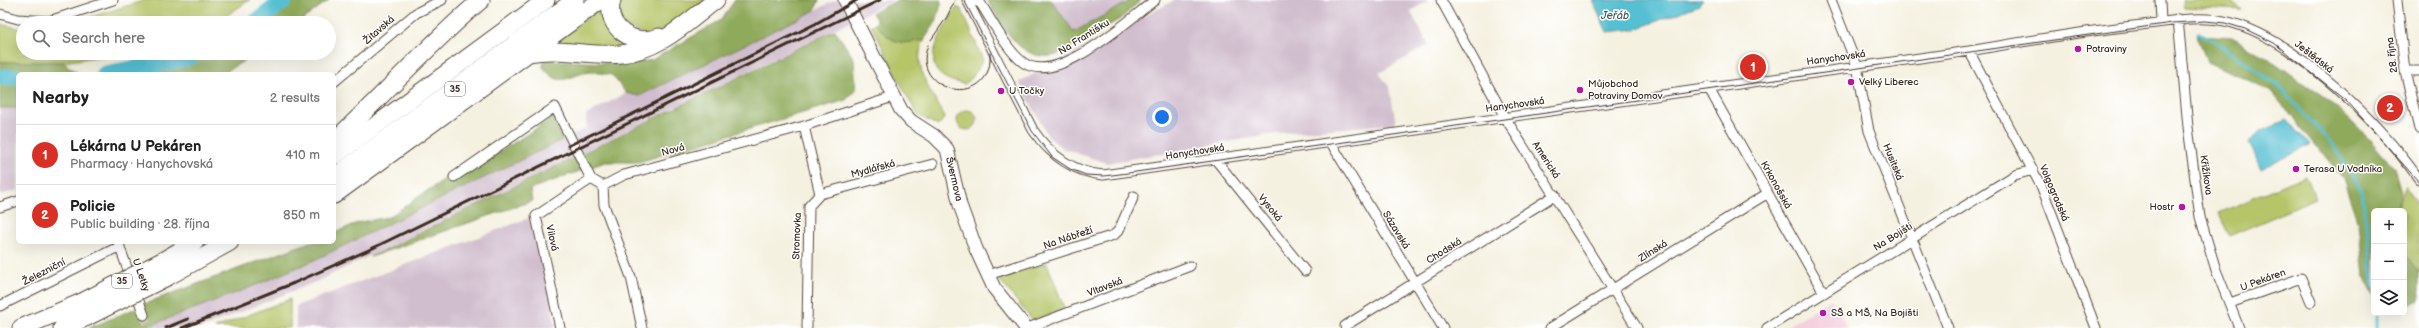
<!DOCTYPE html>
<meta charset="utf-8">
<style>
:root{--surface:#fff;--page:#f2f2f2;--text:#202124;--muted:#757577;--line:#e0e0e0;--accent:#d93025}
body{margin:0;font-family:"Balsamiq Sans",sans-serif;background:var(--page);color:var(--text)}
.controls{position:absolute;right:12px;bottom:12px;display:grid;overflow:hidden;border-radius:6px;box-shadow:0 4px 16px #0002}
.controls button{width:36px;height:36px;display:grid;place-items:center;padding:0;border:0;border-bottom:1px solid var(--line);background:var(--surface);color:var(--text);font:20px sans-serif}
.you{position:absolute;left:1162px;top:117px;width:14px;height:14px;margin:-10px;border:3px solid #fff;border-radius:50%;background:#1a73e8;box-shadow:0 0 0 6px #1a73e833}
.badge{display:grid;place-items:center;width:26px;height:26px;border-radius:50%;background:var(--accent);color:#fff;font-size:13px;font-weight:700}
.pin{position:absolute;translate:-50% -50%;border:2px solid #fff;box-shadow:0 1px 4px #0006}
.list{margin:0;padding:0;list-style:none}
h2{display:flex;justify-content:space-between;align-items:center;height:52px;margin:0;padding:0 16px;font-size:17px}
h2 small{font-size:13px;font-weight:400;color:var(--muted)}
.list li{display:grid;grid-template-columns:26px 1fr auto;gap:12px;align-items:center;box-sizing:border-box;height:60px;padding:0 16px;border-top:1px solid var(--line)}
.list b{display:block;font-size:15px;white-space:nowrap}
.list p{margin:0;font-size:13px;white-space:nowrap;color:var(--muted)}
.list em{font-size:13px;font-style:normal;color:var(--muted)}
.icon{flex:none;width:22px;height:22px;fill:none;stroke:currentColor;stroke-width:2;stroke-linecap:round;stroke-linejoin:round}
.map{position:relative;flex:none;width:2419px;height:328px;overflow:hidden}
.search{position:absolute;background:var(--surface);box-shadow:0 4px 16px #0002;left:16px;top:16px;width:320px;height:44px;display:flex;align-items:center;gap:10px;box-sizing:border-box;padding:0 14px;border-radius:22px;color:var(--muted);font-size:15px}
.panel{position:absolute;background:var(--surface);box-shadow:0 4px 16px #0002;left:16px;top:72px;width:320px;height:172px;border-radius:6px}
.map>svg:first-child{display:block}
</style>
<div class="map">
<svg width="2419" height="328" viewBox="0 0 2419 328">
<rect width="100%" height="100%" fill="#fff"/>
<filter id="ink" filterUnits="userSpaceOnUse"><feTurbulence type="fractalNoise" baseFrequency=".025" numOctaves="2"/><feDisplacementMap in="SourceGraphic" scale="8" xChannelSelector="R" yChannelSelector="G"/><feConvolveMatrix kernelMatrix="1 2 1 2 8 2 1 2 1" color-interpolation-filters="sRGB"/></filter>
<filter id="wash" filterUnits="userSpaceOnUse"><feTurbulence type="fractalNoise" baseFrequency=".012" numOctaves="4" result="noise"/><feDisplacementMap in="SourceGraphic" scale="16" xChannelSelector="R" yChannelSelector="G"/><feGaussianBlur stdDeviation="0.9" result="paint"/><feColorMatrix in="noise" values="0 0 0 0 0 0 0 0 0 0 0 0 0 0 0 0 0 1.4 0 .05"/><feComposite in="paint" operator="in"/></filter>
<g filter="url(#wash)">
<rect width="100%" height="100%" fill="#f5f1e1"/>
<path fill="#f4cfdd" d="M1831 299 1848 328H1784Z"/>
<path fill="#d0bdcd" d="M836 0H894L320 280 201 328H143L244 290 361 238 587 128 586 115 626 93 640 96Z
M1051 0H1132L1074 32Z
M1175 0H1430L1410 11 1429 45 1379 73 1390 88 1396 124 1280 133 1107 163 1064 149 1049 138 1019 82Z
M0 108H18V190L0 195Z
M534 216 556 328H296V306Z"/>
<path fill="#b5c568" stroke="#787843" d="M146 0H250L215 23H71Z
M616 0H707L667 29 646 35 623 25Z
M2183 0H2230L2242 10 2184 7Z
M602 7C604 26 612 36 630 44L621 48 560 42 558 39Z
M957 7 962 10 983 60 972 78 965 84C911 76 939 36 957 7Z
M0 24 23 29V53H123L63 62H0Z
M875 24C893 43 898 45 924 40 910 66 933 94 945 117L938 126 918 115 910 102 871 25Z
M957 120a10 10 0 1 1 20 0a10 10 0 1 1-20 0Z
M2306 175 2316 199 2229 236 2219 213Z
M2405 185 2419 209V273L2404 253V211H2398Z
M1047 263 1065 310 1032 320 998 278Z
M290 299V328H215Z"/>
<path fill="#90aa5c" stroke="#666a3d" d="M295 0H329L298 23H265Z
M735 0H819L815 10 804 16 639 96 626 93 612 75C605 74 597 72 590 72 567 75 561 90 543 67L544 60 625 64 652 60 721 20Z
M898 0H942L936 22 924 40C898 45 893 43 875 24L877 21 872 13Z
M987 0H1051L1074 32 1132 0H1141L1120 19 1056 55C1020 64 1003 26 987 0Z
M835 30 854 59 856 90 846 100 639 162H605L530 189 532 201 370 257Z
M2197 35 2232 37 2275 63 2331 102 2370 140 2394 168 2401 192 2398 211H2374V295L2364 275 2358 223 2343 178 2270 90 2207 62Z
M210 53H258L221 74H139L165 69Z
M0 62H63L79 74H18V108H0Z
M554 117 562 140 310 262 244 290 143 328H89L157 299 310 242H334V233L360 222 389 217 449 176 498 153Z
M2404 253 2419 273V301H2416L2404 308Z"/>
<path fill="#56c0d3" stroke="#487578" d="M1592 0H1703L1699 5 1636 29 1607 32Z
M2286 120 2311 144 2261 169 2249 142 2259 132Z"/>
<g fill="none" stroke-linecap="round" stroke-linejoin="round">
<path stroke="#56c0d3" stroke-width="3" d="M2198 33 2210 38 2277 85 2334 146 2362 192 2374 287
M2377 328V313"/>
<path stroke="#56c0d3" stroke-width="17" d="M255 23 285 0
M105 74 184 59 197 53
M0 77H18"/>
</g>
</g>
<g filter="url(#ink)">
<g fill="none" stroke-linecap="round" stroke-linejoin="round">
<path stroke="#d0c9ba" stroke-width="9" stroke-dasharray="9 4.5" stroke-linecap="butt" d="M144 315 148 328"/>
<g stroke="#57483b" stroke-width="11">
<path id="street" d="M967 0 1033 130C1050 155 1072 172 1103 175L1969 51C2026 41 2084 31 2142 25 2171 21 2200 15 2229 22 2296 39 2379 123 2419 179
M975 0 981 4C992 21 1008 52 1024 63 1058 86 1128 20 1155 0
M1441 0 1506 119 1637 328
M1831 0 1857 66 1869 131 1948 328
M2160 0 2161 22
M2397 0 2405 71 2419 129
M0 14 18 19 49 21 113 0
M2178 19 2188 127 2200 217 2216 270 2239 328
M1969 51 2042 188 2096 328
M2405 71H2419
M334 82 416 13 442 0
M1708 87 1824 293
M804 126 820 194
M1331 143 1443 328
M1215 159 1305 271
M454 177 555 107 591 179 603 186
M820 194 933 164
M0 207 18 201
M118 242 144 315
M988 275 1114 235 1119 230 1134 196
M2230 303 2301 278 2311 302
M0 306 120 246
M1345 326 1555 195
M560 328 536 216 591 179
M642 328 631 277 604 205 603 186 624 175 804 126 893 97
M807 328 809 206 820 194
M1028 328 1190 266
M1550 328 1768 193
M1767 328 2015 175 2033 170"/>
</g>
<g stroke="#57483b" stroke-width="15">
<g id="secondary">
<path id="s1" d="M845 0 901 110 911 121 934 136 947 149 960 205 976 249 994 288 1026 328"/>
</g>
</g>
<g stroke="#57483b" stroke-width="19">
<path id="highway" d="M612 0C604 28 634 47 659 37
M529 53C560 47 591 57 621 54 660 50 687 22 716 0
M334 141C384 95 429 44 481 0
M334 156 546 0
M334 177 575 0
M334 195 601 0
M162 261 195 242
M167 277 230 242
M21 328 82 302
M62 328 87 317"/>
</g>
<use href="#street" stroke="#fff" stroke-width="9"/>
<use href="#secondary" stroke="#fff" stroke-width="13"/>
<use href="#highway" stroke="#fff" stroke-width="17"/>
<path stroke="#3b2a1e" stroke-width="1" d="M964 0 1032 131 1052 157 1070 169 1086 175 1104 176 1136 172 2172 23 2205 21 2225 23 2245 29 2274 43 2346 100 2419 182
M931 40 947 17 955 0
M928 45C908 94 995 111 990 53"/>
<path stroke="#3b2a1e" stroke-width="3" d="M568 146 815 24 857 0
M166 328 188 319
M182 328 294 283 371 249 880 0"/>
<g stroke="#57483b" stroke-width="19" stroke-linecap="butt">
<path id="highway-bridge" d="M82 302 162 261
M87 317 167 277"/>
</g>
<use href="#highway-bridge" stroke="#fff" stroke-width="17"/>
</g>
</g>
<g fill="#b5179e" stroke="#fff" stroke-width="1.5">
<circle cx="2078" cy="49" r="4"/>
<circle cx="1851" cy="82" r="4"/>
<circle cx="1580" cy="90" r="4"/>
<circle cx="1001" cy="91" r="4"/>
<circle cx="2296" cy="169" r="4"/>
<circle cx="2182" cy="207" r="4"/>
<circle cx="1823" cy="313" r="4"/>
</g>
<g text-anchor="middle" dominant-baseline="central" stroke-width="3" stroke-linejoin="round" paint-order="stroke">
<g fill="#fff" stroke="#766a62" stroke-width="1">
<rect x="445" y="82" width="20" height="14" rx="3"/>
<rect x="112" y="274" width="20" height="14" rx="3"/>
</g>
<g font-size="9" font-weight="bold" fill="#3b2a1e">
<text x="455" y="89">35</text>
<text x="122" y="281">35</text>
</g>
<g font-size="10" fill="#3b2a1e" stroke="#fff">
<text transform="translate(379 30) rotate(-41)">Žitavská</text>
<text transform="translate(1084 37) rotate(-32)">Na Františku</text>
<text transform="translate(2392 55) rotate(-97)">28. října</text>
<text transform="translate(2314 57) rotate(38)">Ještědská</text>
<text transform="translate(1836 58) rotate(-8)">Hanychovská</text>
<text transform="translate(1515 105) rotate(-8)">Hanychovská</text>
<text transform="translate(673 150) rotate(-15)">Nová</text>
<text transform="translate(1195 152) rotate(-9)">Hanychovská</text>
<text transform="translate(1546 160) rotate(57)">Americká</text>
<text transform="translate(1893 162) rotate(68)">Husitská</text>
<text transform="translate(873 169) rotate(-15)">Mydlářská</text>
<text transform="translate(2206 175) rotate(82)">Křižíkova</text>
<text stroke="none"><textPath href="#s1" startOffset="215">Švermova</textPath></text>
<text transform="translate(1776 185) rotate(61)">Krkonošská</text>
<text transform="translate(2054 193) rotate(67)">Volgogradská</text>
<text transform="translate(1270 208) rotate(51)">Vysoká</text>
<text transform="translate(1396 230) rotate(59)">Sázavská</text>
<text transform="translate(797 236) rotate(-88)">Stromovka</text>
<text transform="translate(1893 237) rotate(-32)">Na Bojišti</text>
<text transform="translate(552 238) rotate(78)">Vilová</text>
<text transform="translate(1068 238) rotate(-19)">Na Nábřeží</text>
<text transform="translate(1444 251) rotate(-32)">Chodská</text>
<text transform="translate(1653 251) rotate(-32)">Zlínská</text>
<text transform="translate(44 272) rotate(-27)">Železniční</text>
<text transform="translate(141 275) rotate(71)">U Letky</text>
<text transform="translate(2263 280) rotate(-20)">U Pekáren</text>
<text transform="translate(1105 287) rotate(-21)">Vltavská</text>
</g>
<g font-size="10" fill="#3b2a1e" stroke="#fff" text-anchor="start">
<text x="2086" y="49">Potraviny</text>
<text x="1859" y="82">Velký Liberec</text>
<text x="1588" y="84">Můjobchod<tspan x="1588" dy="12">Potraviny Domov</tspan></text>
<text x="1009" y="91">U Točky</text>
<text x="2304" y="169">Terasa U Vodníka</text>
<text x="2174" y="207" text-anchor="end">Hostr</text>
<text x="1831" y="313">SŠ a MŠ, Na Bojišti</text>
</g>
<g font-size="11" font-style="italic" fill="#445e5d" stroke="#fff">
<text x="1615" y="15">Jeřáb</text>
</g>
</g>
</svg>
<div class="controls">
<button>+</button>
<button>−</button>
<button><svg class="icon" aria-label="layers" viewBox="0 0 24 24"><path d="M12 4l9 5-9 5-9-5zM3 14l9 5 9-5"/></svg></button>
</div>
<div class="you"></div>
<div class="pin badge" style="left:1753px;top:67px">1</div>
<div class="pin badge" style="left:2390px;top:108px">2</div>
<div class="search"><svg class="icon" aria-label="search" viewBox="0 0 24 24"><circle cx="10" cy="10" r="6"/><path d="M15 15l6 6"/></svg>Search here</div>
<section class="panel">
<h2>Nearby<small>2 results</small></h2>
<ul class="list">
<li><span class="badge">1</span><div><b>Lékárna U Pekáren</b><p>Pharmacy · Hanychovská</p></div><em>410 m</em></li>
<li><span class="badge">2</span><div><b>Policie</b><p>Public building · 28. října</p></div><em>850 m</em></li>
</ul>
</section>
</div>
